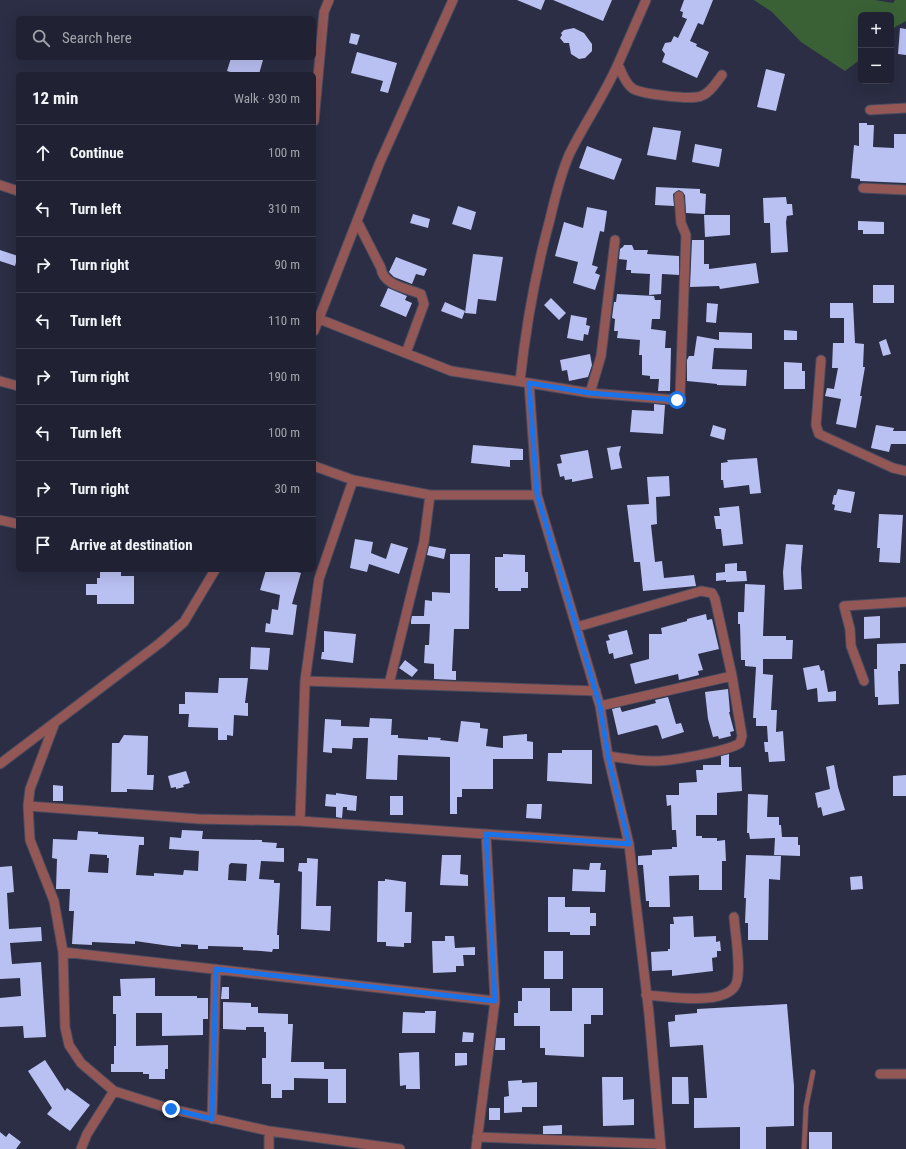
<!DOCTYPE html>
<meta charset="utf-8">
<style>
:root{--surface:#202233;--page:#282a3b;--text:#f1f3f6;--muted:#a2a4ac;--line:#3d3f4e}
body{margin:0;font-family:"Roboto Condensed",sans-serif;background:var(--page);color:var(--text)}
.controls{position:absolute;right:12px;top:12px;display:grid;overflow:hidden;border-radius:6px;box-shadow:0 4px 16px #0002}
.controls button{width:36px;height:36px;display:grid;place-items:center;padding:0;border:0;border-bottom:1px solid var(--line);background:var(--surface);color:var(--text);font:20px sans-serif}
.stop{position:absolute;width:12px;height:12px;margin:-9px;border:3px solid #1a73e8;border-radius:50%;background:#fff}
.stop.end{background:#1a73e8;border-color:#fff;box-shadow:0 1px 4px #0008}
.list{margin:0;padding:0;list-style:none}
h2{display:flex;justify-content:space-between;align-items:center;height:52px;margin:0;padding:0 16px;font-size:17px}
h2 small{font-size:13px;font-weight:400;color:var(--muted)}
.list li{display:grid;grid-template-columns:26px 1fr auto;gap:12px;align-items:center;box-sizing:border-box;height:56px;padding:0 16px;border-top:1px solid var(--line)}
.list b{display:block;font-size:15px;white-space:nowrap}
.list em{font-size:13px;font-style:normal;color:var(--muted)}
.icon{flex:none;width:22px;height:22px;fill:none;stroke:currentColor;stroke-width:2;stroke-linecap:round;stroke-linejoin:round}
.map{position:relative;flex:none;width:906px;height:1149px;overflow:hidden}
.search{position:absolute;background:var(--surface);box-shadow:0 4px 16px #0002;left:16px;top:16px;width:300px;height:44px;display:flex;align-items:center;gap:10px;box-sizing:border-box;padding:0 14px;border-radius:6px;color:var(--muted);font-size:15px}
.panel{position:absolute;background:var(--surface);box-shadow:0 4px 16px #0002;left:16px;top:72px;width:300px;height:500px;border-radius:6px}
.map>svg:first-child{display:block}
</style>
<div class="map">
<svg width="906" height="1149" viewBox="0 0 906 1149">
<rect width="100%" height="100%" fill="#2b2e44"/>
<path fill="#3a6136" d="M754 0H874L893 3 895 0H906V21L895 27 891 35V15H861V59L845 71 801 42 772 12Z"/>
<path fill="#b9c0f2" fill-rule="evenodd" d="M517 0H545L541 10Z
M553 0H612L603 21Z
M684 0H713L703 25 698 23 690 41 697 44 696 46 709 52 697 78 662 62 665 54 662 50 665 43 671 42 674 36 678 38 687 19 682 17 683 12 680 11Z
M574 28 584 33 592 44V51L585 58 579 59 571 54 569 43H564L560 38 562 35 561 33 564 30Z
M900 28 906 29V55L898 54Z
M351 33 360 35 357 45 349 43Z
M357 52 397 63 388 93 380 91 383 81 351 73Z
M231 58 263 60 259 74H237L227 71Z
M766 69 785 74 776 111 757 107Z
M859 123H867V125H874L873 147 894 148V134H906V183L860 181V179L851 178 854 145 859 146Z
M653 127 681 131 676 160 647 155Z
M695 144 722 149 719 167 692 162Z
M587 146 622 159 614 180 579 168Z
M656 187 700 189V193L706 194 705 214 686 213 685 195 679 190 673 194 674 206 655 205Z
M786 197 787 204H792L793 215 787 216 786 222 788 252 771 253 770 223H764L763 198Z
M458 206 476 212 471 230 452 224Z
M587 207 607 211 604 232 600 231 592 265 598 267 595 273 600 275 595 290 573 283 578 262 555 256 564 222 583 228Z
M413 214 430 219 428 228 410 223Z
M704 215H730V235L705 237Z
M858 221 884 222V234H863V230H858Z
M692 240H704V264H709V269L756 263 759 283 720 289 719 286 690 287Z
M624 245H632L634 250H648L647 254 679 256V275L662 274 661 294 649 295 650 274 631 273V270H626L627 260 619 259 620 249 623 247Z
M0 250 18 256 15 266 0 261Z
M473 254 503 257 496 301 478 299 476 314 465 313Z
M396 257 427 269 424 276 416 274 412 284 394 277 389 272Z
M873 285H894V303H873Z
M388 288 407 296 405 300 412 303 406 317 380 306Z
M617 294 654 296 655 300H661L660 319H652L651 329 666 331 665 348H671L670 391H658L659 379H650V376L642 375V355H639L640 340 617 338 618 331H614L615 319 612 318 614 302H616Z
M551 298 566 313 559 320 544 305Z
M445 302 465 311 462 319 441 311Z
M707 303 718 304 716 323 706 322Z
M830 303H853L855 343 864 344 863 367H865L860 396H862L856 428 836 424 841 399 825 396 827 388 834 389 838 368H832L833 343H844V318H830Z
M571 315 587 318 586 325 590 326 588 335 584 334 583 341 567 338Z
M784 330 797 331V340H784Z
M719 332 752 333V349L714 348 712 369 747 370 746 386 717 385V384L687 381V360L689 356H694L697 336 719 340Z
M886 339 891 354 883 356 879 342Z
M590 354 592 365 588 377 569 381 567 370 562 371 560 360Z
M784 362 802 363V371H805V389H784Z
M654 404 665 405 663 434 630 432 632 410 654 411Z
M713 425 726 429 724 440 710 436Z
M876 425 894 428 893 431H906V444H891L889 452 871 448Z
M473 445 523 449V460H510V467L471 463Z
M621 446 619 454 622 468 611 470 607 448Z
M588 450 593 478 572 482V479L565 480 564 476 560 477 557 464 562 463 560 455Z
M757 458 761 493 750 494 749 485 724 488 723 480H721V463L728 462 727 460Z
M669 476 670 496 656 497 657 524 651 525 655 562 662 561 664 578 694 575 696 586 643 591 640 562H634L627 505 649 504 647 477Z
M838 489 855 492 851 513 834 510 835 505 832 504 834 495H836Z
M739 506 743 544 723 546 721 529H716L714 516H720L719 508Z
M879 514 903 515 900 563 879 562 880 548H877Z
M355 539 373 542 371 553 386 559 391 543 408 548 399 574 369 564 367 572 350 568Z
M786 544 803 545 801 568 802 589 784 590 783 572Z
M429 546 446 549 444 559 427 555Z
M450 554H470L469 629H454L452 671H456V680L434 679V664L424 663 425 645H429L430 624H411V621L412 616H424L425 600 432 601V592L450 593Z
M503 554 525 555V572H528V588H521V591H498V588H495V557H503Z
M737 563V571H746L747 581 726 582V580L716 581V573L725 572V564Z
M100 570H121V576H134V604H97V595H86V584H97V578H100Z
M266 570H290L301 573 292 604 297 605 293 635 265 632 266 623 270 624 272 609 278 610 280 595 260 590Z
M745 584 765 585 763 636H786V640H793L792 659H763V674L773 675 771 710H777L776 732 783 731 785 761 769 762 768 752H765L764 742H768L767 726H756V718H753L756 667 745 666V660H741L740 624H738V612H744Z
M706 614 707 620 712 619 719 649 698 654 703 670 698 671 699 675 679 680 678 674 635 684 630 664 649 659V634H662L661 628 687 621V619Z
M880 616V638L864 639V617Z
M627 630 633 654 614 659 613 653 609 654 606 641 610 640 608 635Z
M324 631 356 634 353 663 321 659 322 652H324Z
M906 643V664H900V671H898L899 704 878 705V697H875L874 669H877V644Z
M251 647 270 648 268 670 250 669Z
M405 660 418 670 412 677 399 668Z
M819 665 821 671 824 670 828 692 836 691V701L818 702 817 688 807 690 803 668Z
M219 678H248L245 703H248V716L234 715 233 736 227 735V740H218V728L188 727 189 714H179V704H185V692L218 693Z
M728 689 730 712H729L734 731 730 732 731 736 719 739 718 736 713 737 708 719 705 692Z
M668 697 676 724 681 723 684 732 662 739 658 726 656 725 618 735 612 709 620 707 622 712 656 703 655 700Z
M370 718 392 719 391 735H398V738L428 740V737L441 738 440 740 458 742 461 721 480 723V728L488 729 486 746 503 748V736L527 734V741L533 742V759H493V789H462V797H457V814H450V757L398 755 397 780 366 779 368 738H353L352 749 332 748V753L323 752 325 719 341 720V726L369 727Z
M124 735 148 736 147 775H154L153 790 127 789V792H111L112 743H119Z
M562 750H592V784L547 781 548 753H562Z
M729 754V767H741L742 791 717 793V815H696V836H702V838H717V841L725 840 726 861H722V890H699V875L669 876 670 907H649V901H646L643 865H638V856L652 855V850L672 849V847H677L676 830H672L671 805 667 806 666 795H679V783L697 782 696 770H703V765H721V756Z
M834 765 838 787 845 810 823 816 821 807 818 808 815 793 830 789 826 767Z
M186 771 190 783 183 785 184 787 176 789V787L171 788 168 776Z
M906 775V796H893V776Z
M53 785 63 786V801H53Z
M336 793 357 796 356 811 347 810V807H343L342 818 336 817V807L325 806 326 794 336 795Z
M748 794 768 795 767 817H779V825H781L782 837H798V845H800V856L774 855 775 838 750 839 749 833H747Z
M390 796H403V815H390Z
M527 804H542L541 819 526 818Z
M182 830 203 831 202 839 262 840V842L277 843 276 848H284V862L261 861 259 879 274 880V883H280L277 935H279V949H273L272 952 261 951 243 950V947L208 946V949H198V945L181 944V947L170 946 135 941V944L92 942V945L72 944 74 911H69L70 889H56L57 859 52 858 53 839 77 840 78 831 98 832V834L144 837V845H139L136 875 154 876V873L183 875 184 870 198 871 199 851 169 849 170 837 181 838ZM90 854 107 855V858H109L108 873 88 872ZM231 863 247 864 246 881 228 880 229 865Z
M442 855H461L460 874 468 875V886L440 885Z
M746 855 781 856 780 880 769 879 768 940H748V923H745L746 898H744Z
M307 858 318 859 316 906H331L330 931 301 929 302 872 298 871 299 863H307Z
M590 863H601L600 870H606L605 892 572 891 573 869 589 870Z
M12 866 14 892 7 893 9 929 41 927 42 941 10 943 12 964 41 962 46 1037 24 1038 23 1026 0 1027V998L21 996 20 978 0 979V867Z
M862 876 863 889 851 890 850 877Z
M385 879 406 882 405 912H412L411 943H404V947L386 946V942H377L378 881H385Z
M548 897H565V907H590V913H596V926H590V935H570V932H548Z
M693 916 694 937 716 936V942L720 941 721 951H717V957L712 958 713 971 672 976V970L652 971 651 952 668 951V949H670V924H674L673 917Z
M445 936H454L455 948 475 947V955H463L464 966H456V972L433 973 432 941H445Z
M544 951H563V979H544Z
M155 978V996H197V998H208V1019H203V1035L162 1036V1013H136V1046L168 1045V1069H165V1079H149V1074H143V1072H111V1064H114V1046H116V1014H113V996H121L120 979Z
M222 987H229V999H221Z
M522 988H550V1011H572V988H603V1015H591V1024H584V1057L545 1055V1048H540V1026H514V1013H518V1001H522Z
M223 1002 251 1003V1007H258V1013L288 1014V1024H293L291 1062H324V1069H346V1103H328V1079L294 1078V1090H282V1098H271V1084H262V1058H266V1032H264V1027H246V1030L223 1029Z
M787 1004 794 1086V1126L766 1127V1149H740V1127L694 1128V1098H707L703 1045 670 1047 668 1022 675 1021V1015L697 1013V1009Z
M425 1011H436L435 1033H402L403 1012 425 1013Z
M463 1032 474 1033 473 1042H462Z
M496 1038H505V1050H495Z
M419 1052 420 1089H406V1085L400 1086 399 1053Z
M455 1053H467V1065L455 1066Z
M45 1060 65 1091 67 1088 90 1105 70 1131 47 1114 52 1108 28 1071Z
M602 1077H623V1100L634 1099V1125L603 1126Z
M672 1077H688L689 1104H672Z
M522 1080V1083L537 1082V1107H522V1112L504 1113V1097L509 1096 508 1081Z
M489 1108H500V1120H489Z
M562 1125V1134H543V1126Z
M0 1132 6 1137 9 1133 21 1142 16 1149H0Z
M809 1132H832V1149H809Z"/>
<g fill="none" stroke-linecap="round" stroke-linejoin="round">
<g stroke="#484b5f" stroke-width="6">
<path id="lane" d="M804 1149 806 1107 813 1072"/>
</g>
<g stroke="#484b5f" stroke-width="11">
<path id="street" d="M646 0 618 64C621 71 625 83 632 88 639 94 687 99 697 97 708 96 716 83 722 75
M870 110 906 108
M314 121 324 12 329 0
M0 185 18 191
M863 188 906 190
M357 221 381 268C383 285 406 288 421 294L424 304 406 353
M314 317 451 371 529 383 537 495 600 706 608 756 629 844 649 1014 661 1149
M314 331 380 162 453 0
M821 360 816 425 819 434 893 468 906 471
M0 381 18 386
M520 381C526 325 535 274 550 219 555 198 560 176 569 155 584 124 604 96 618 64
M529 383 590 393 677 400 680 396 686 235 681 223 679 196
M590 393 601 356 615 240
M314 466 353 480 430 495H537
M0 520 18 524
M577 627 701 591 712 593 715 599 732 676 742 736 740 743C729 751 667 762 652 761 637 761 622 758 608 756
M305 681 596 691
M864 681 851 646 850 629 844 606 906 602
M389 684 424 542 430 495
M600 706 732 676
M54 725 30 789 28 806 30 840 54 901 63 952 65 1027 69 1045 81 1063 114 1091 171 1109 269 1131 400 1149
M0 764 160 643 184 622 215 570
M28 806 199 819 300 821 629 844
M300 821 305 681 319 579 353 480
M63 952 495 1001
M646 995C667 996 731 1008 737 981 741 966 735 933 734 917
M880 1074H906
M212 1119 216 969
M269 1131V1149
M477 1137 660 1144
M81 1149 87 1134 114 1091
M476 1149 495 1001 486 834"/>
</g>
<use href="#lane" stroke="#935756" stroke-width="4.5"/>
<use href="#street" stroke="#935756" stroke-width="9"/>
</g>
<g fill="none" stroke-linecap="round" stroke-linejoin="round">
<path stroke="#1a73e8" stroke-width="5" d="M171 1109 212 1119 216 969 495 1001 486 834 629 844 608 756 600 706 537 494 529 383 590 393 677 400"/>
</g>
</svg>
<div class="controls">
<button>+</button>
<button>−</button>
</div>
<div class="stop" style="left:677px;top:400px"></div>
<div class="stop end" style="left:171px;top:1109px"></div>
<div class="search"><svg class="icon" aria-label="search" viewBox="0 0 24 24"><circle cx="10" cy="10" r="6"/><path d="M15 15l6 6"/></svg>Search here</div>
<section class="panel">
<h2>12 min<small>Walk · 930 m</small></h2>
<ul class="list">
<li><svg class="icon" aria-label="ahead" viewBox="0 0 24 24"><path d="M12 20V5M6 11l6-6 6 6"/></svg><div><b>Continue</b></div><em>100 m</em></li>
<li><svg class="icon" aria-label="left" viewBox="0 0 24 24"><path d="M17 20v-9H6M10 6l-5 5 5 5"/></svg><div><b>Turn left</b></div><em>310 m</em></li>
<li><svg class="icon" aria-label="right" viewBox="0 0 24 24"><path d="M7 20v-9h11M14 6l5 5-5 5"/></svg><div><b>Turn right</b></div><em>90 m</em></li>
<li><svg class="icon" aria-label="left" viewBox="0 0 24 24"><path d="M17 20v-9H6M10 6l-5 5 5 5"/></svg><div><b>Turn left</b></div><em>110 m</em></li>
<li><svg class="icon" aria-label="right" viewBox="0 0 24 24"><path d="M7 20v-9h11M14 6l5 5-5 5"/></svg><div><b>Turn right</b></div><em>190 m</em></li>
<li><svg class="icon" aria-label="left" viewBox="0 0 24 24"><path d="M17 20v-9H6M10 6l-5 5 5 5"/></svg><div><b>Turn left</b></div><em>100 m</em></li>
<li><svg class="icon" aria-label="right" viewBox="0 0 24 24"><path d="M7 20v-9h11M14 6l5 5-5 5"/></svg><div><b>Turn right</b></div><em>30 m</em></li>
<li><svg class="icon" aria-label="arrive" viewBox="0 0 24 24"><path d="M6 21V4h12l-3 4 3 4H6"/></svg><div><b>Arrive at destination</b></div></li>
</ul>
</section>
</div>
